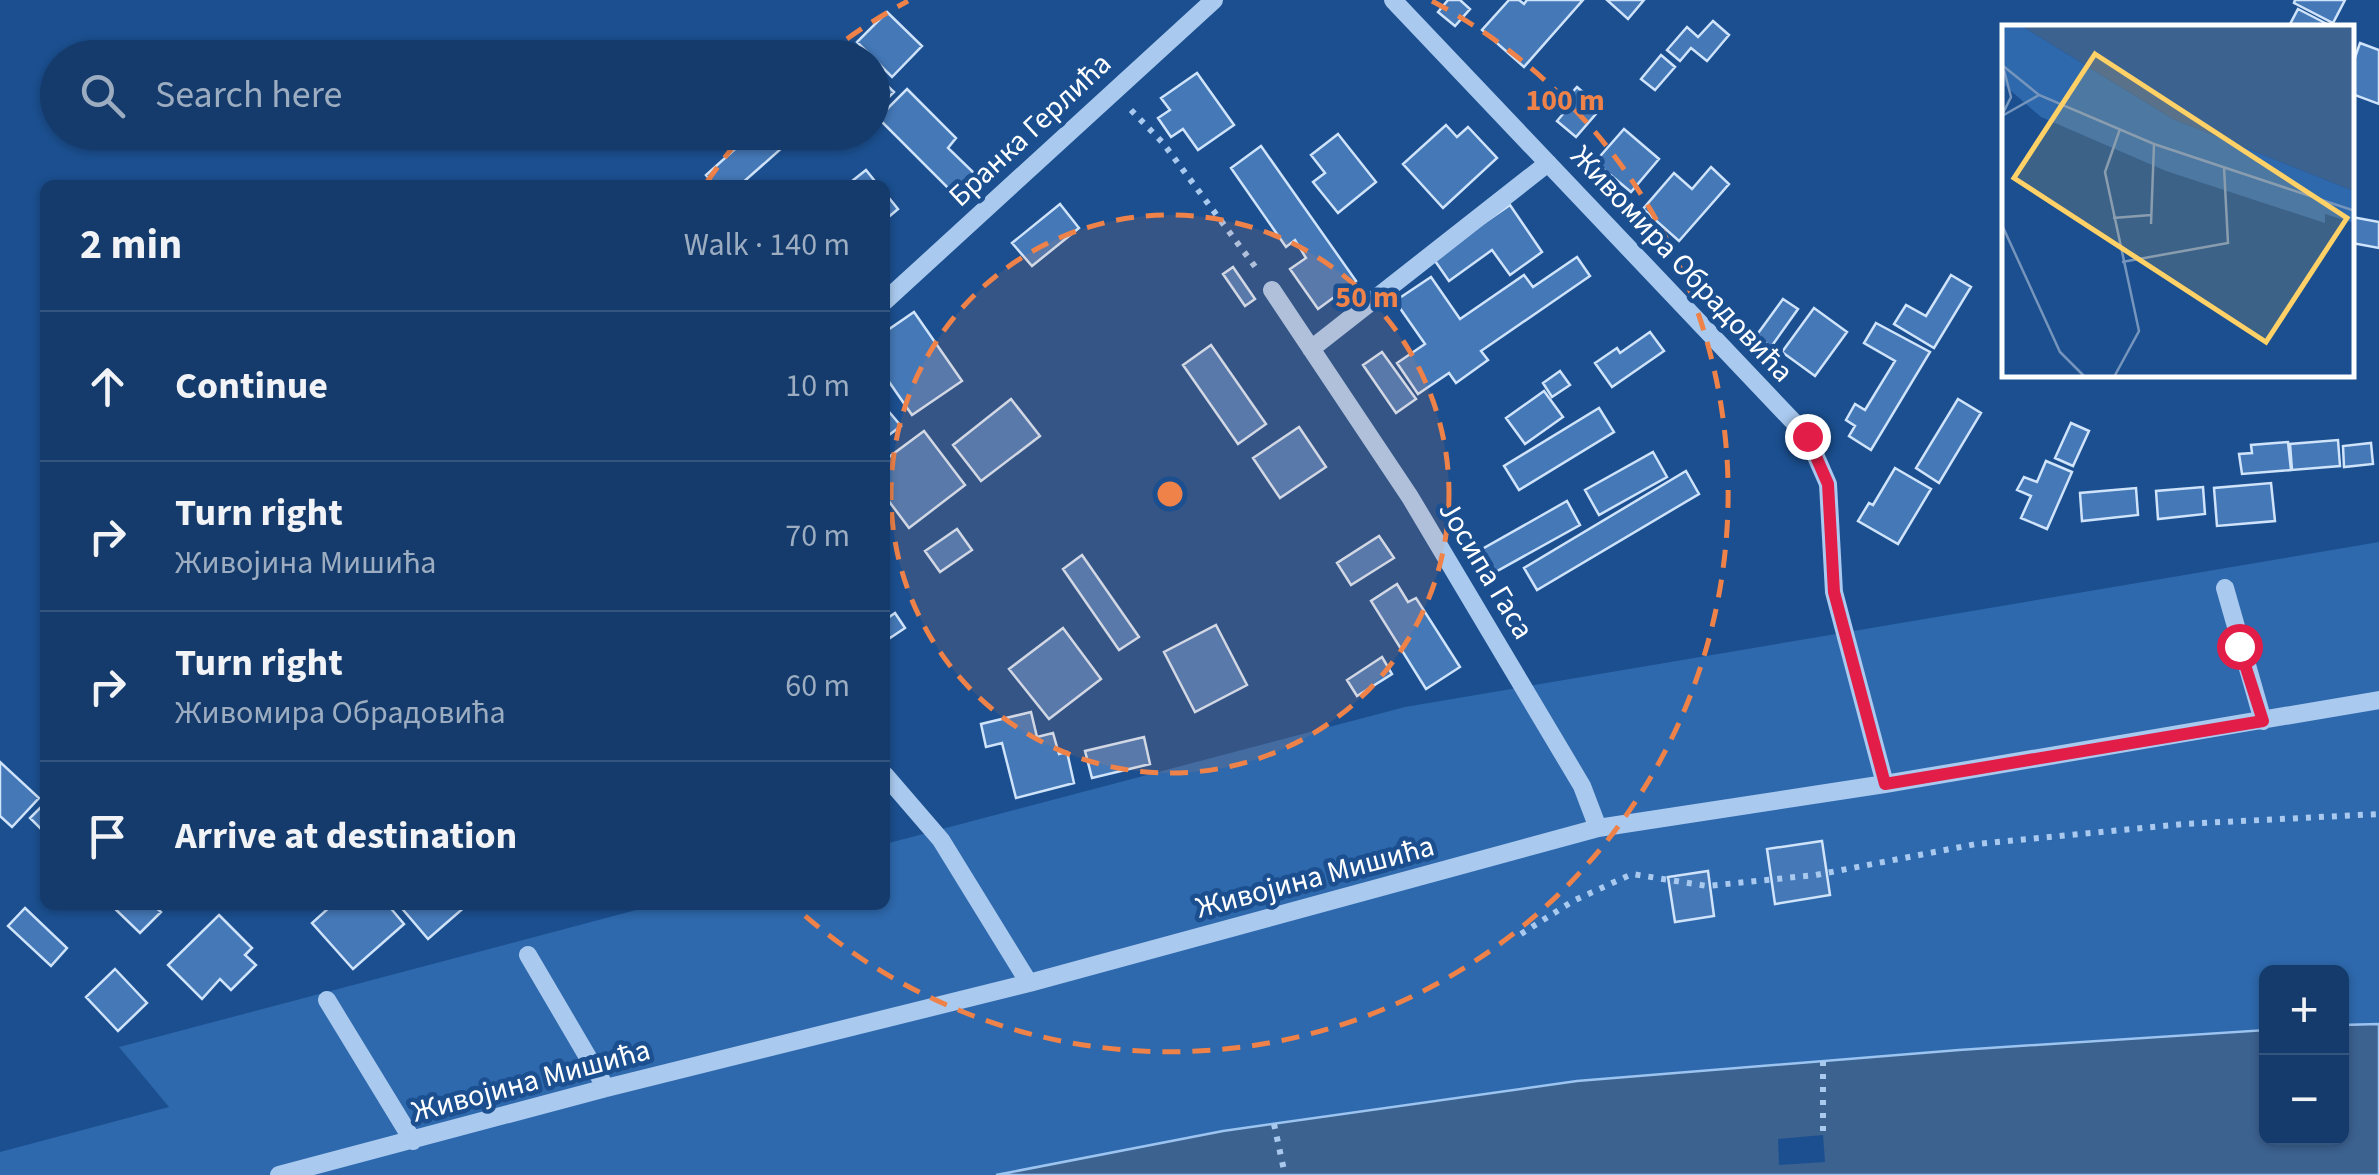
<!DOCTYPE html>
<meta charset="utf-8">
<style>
:root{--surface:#143b6b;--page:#214673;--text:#f1f3f6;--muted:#9dadc1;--line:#33557e}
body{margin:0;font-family:"Source Sans 3",sans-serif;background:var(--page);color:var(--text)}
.controls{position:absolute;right:30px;bottom:30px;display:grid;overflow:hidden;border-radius:15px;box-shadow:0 2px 8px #0004}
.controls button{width:90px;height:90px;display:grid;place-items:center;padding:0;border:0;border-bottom:2px solid var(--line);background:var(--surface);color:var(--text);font:50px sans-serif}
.stop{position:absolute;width:30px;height:30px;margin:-22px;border:8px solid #e11d48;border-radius:50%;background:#fff}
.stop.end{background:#e11d48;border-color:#fff;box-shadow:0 2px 10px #0008}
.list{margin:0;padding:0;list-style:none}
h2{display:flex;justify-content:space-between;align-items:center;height:130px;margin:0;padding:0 40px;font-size:42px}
h2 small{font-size:32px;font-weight:400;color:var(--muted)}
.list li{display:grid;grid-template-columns:65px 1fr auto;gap:30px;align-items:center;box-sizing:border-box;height:150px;padding:0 40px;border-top:2px solid var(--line)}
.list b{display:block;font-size:38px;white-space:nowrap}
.list p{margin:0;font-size:32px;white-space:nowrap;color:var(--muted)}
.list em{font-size:32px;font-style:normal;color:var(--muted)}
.icon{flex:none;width:55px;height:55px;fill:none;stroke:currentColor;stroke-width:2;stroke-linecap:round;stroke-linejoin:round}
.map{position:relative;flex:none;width:2379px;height:1175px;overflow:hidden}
.search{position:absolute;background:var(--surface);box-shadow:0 2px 8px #0004;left:40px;top:40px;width:850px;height:110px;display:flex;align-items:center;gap:25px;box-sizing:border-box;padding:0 35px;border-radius:55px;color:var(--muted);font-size:38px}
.panel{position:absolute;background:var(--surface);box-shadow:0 2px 8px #0004;left:40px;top:180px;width:850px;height:730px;border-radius:15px}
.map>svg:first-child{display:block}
</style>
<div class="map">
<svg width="2379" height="1175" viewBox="0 0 2379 1175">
<rect width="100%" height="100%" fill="#1b4f8f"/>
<path fill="#2e69ad" d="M2379 542V1024L2342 1025V972H2266V1030L1959 1050 1577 1081 1223 1131 996 1175H0V1152L169 1107 119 1047 655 905H885V844L1405 707Z"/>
<path fill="#3c6290" stroke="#9cc4f0" stroke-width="2.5" d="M2379 1024V1175H996L1223 1131 1577 1081 1959 1050 2266 1030V1138H2342V1025Z"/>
<path fill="#1b4f8f" d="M1823 1135 1825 1162 1779 1165 1778 1139Z"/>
<path fill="#4478b7" stroke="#cfe3fa" stroke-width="2.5" d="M1448 0H1460L1470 9 1455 26 1438 12Z
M1509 0H1519L1524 4 1527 0H1583L1524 67 1482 30Z
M1607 0H1644L1628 19Z
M2295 0H2345L2333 23 2294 3Z
M2298 9 2329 25 2328 28H2288Z
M887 12 922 46 892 77 857 42Z
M1713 21 1729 35 1707 61 1691 48 1680 61 1667 50 1687 27 1698 37Z
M2360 43 2379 50V104L2352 94V66Z
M1661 55 1675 67 1655 90 1641 79Z
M872 71 894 92 873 113 872 112Z
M1197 73 1234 125 1198 150 1183 129 1171 137 1158 118 1170 110 1161 98Z
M1577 87 1601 108 1576 137 1557 121 1563 114 1557 109Z
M907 89 956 138 948 148 974 173 954 194 878 118Z
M1446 125 1457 137 1468 127 1497 158 1443 208 1403 164Z
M1624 129 1659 159 1631 192 1595 162Z
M754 132H770L783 147 740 185H715L706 175Z
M1338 134 1376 182 1338 213 1313 182 1325 173 1311 155Z
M1261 146 1356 281 1318 309 1290 269 1306 258 1295 240 1286 247 1231 168Z
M1711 167 1729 184 1679 241 1643 209 1674 173 1692 189Z
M866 170 878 185H847Z
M885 193 898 209 885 220Z
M1060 204 1079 228 1032 266 1012 243Z
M1510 205 1542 252 1510 275 1492 250 1449 281 1433 258Z
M2352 217 2379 222V248L2352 243Z
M1577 257 1590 276 1481 351 1488 360 1456 383 1449 373 1418 394 1397 363 1425 344 1395 301 1431 277 1460 319 1524 275 1533 287Z
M1233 267 1255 299 1245 306 1223 274Z
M1951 275 1971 287 1934 348 1894 324 1906 305 1926 316Z
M1783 299 1798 309 1771 347 1756 336Z
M1814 308 1847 332 1815 376 1782 352Z
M914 312 962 381 912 415 885 376V332Z
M1876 323 1930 352 1871 450 1849 436 1855 426 1846 420 1855 404 1865 410 1895 361 1864 343Z
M1650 332 1664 351 1612 387 1595 363 1617 348 1620 353Z
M1211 345 1266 424 1238 444 1183 365Z
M1382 352 1416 399 1396 413 1363 365Z
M1560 371 1570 385 1552 397 1543 383Z
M1544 391 1563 417 1525 444 1506 418Z
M1011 399 1040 436 981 481 953 445Z
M1958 399 1981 413 1939 483 1916 468Z
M885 407 901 426 885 438Z
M1599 408 1614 432 1519 490 1504 466Z
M2071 423 2089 431 2073 466 2055 458Z
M1299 427 1326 467 1280 498 1253 458Z
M924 431 965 485 909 528 885 496V460Z
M2338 440 2340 466 2292 470 2290 444Z
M2288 442 2291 470 2242 474 2239 454 2252 453 2251 445Z
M2371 443 2373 464 2344 467 2343 446Z
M1653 452 1667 477 1599 515 1585 490Z
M2046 461 2072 472 2047 529 2021 518 2031 496 2017 490 2024 477 2037 482Z
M1895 468 1931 489 1898 544 1858 521 1869 503 1873 505Z
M1686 471 1699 494 1537 590 1524 568Z
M2271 483 2275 521 2217 526 2214 488Z
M2203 487 2205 514 2158 519 2156 491Z
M2136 488 2138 515 2082 521 2080 493Z
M1567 501 1580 525 1481 580 1468 557Z
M957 529 972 550 940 572 925 551Z
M1379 536 1394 558 1351 585 1337 563Z
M1082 555 1139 637 1119 650 1063 569Z
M1397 584 1408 602 1416 598 1460 667 1426 689 1371 601Z
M895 613 905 628 890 638 885 631V620Z
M1216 625 1247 685 1195 712 1164 652Z
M1063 628 1101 679 1049 719 1009 669Z
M1382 657 1392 674 1357 696 1347 680Z
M1031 712 1037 737 1053 733 1059 754 1067 752 1074 783 1016 798 1002 743 986 747 981 724Z
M1144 737 1150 764 1092 778 1085 751Z
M0 762 39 798 12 827 0 816Z
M44 804H45V833L30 818Z
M1822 841 1830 895 1775 904 1767 849Z
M1708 871 1714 916 1675 922 1668 877Z
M111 905H153L161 912 140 933Z
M332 905H388L404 924 353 969 312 923Z
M399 905H467L428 939Z
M25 908 67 948 51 966 8 926Z
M219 915 252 948 245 955 256 965 231 990 220 979 202 999 168 965Z
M115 969 147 1003 118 1031 86 997Z"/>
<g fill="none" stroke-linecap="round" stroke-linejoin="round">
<path stroke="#a9c9ee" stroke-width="6" stroke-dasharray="5 8" stroke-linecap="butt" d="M1131 110 1163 143 1259 272
M1521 934 1573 901 1632 874 1707 886 1816 875 1976 844 2183 824 2379 814
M1823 1061V1135
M1274 1124 1285 1175"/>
<path stroke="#a9c9ee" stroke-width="18" d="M1393 0 1807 436 1828 484 1834 592 1885 784
M1272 290 1410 497 1582 786 1598 828
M885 301 1214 0
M1311 349 1548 163
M2225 588 2263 721
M885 775 941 840 1029 983
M528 955 606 1088
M327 1000 413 1141
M279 1175 606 1088 1029 983 1598 828 1885 784 2379 700"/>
</g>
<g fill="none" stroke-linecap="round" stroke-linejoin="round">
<path stroke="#e11d48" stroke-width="12" d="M1807 436 1828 484 1834 592 1885 784 2263 721 2239 646"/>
</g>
<circle cx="1170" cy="494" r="279" fill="#ee8249" fill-opacity=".12"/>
<g fill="none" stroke="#ee8249" stroke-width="5" stroke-dasharray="18 12">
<circle cx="1170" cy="494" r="279"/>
<path d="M707 182A558 558 0 0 1 743 135M823 57A558 558 0 0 1 908 1M1432 1A558 558 0 1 1 793 905"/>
</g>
<g text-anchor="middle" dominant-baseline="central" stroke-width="9" stroke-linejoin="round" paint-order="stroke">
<g font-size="30" fill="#fff" stroke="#1b4f8f">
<text transform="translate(1030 130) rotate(-43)">Бранка Герлића</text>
<text transform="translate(1682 264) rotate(47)">Живомира Обрадовића</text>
<text transform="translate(1486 570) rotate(59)">Јосипа Гаса</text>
<text transform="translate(1315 877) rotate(-15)">Живојина Мишића</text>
<text transform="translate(531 1081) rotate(-15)">Живојина Мишића</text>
</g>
</g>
<g transform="translate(2002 25)">
<rect width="352" height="352" fill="#1b4f8f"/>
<path d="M0 0H18L171 94 352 166V198L323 189V198L164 146 39 92 0 58Z" fill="#2e69ad"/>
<path d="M18 0H352V166L171 94Z" fill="#3c6290"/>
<path fill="none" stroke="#7695bc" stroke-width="2.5" d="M0 40 37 70 152 119 353 186M0 90 9 72 2 45M0 91 37 70M111 193 149 190M149 199 152 119M0 200 58 327 83 352M120 237 226 218 222 142M112 352 137 306 103 147 118 104"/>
<path fill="#ffd166" fill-opacity="0.15" stroke="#ffd166" stroke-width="5" d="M93 29 345 193 264 317 12 153Z"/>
<rect width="352" height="352" fill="none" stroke="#fff" stroke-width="5"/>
</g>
<circle cx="1170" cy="494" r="15" fill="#ee8249" stroke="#1b4f8f" stroke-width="5"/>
<g font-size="30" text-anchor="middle" font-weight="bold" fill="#ee8249" stroke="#1b4f8f" stroke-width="9" stroke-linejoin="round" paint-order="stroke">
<text x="1565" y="110">100 m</text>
<text x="1367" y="307">50 m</text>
</g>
</svg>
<div class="controls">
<button>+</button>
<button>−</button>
</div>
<div class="stop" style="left:2239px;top:646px"></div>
<div class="stop end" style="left:1807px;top:436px"></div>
<div class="search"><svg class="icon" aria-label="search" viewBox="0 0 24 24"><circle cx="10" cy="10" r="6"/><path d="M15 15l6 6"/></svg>Search here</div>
<section class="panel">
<h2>2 min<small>Walk · 140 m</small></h2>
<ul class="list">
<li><svg class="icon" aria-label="ahead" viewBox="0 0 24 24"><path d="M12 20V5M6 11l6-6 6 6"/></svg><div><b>Continue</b></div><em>10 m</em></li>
<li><svg class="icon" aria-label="right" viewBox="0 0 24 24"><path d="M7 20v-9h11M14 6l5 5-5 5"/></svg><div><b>Turn right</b><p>Живојина Мишића</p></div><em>70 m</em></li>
<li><svg class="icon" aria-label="right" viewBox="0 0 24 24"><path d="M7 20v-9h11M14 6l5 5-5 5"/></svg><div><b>Turn right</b><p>Живомира Обрадовића</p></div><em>60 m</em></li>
<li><svg class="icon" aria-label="arrive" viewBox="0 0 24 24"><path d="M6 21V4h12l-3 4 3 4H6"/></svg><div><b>Arrive at destination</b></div></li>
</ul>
</section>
</div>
